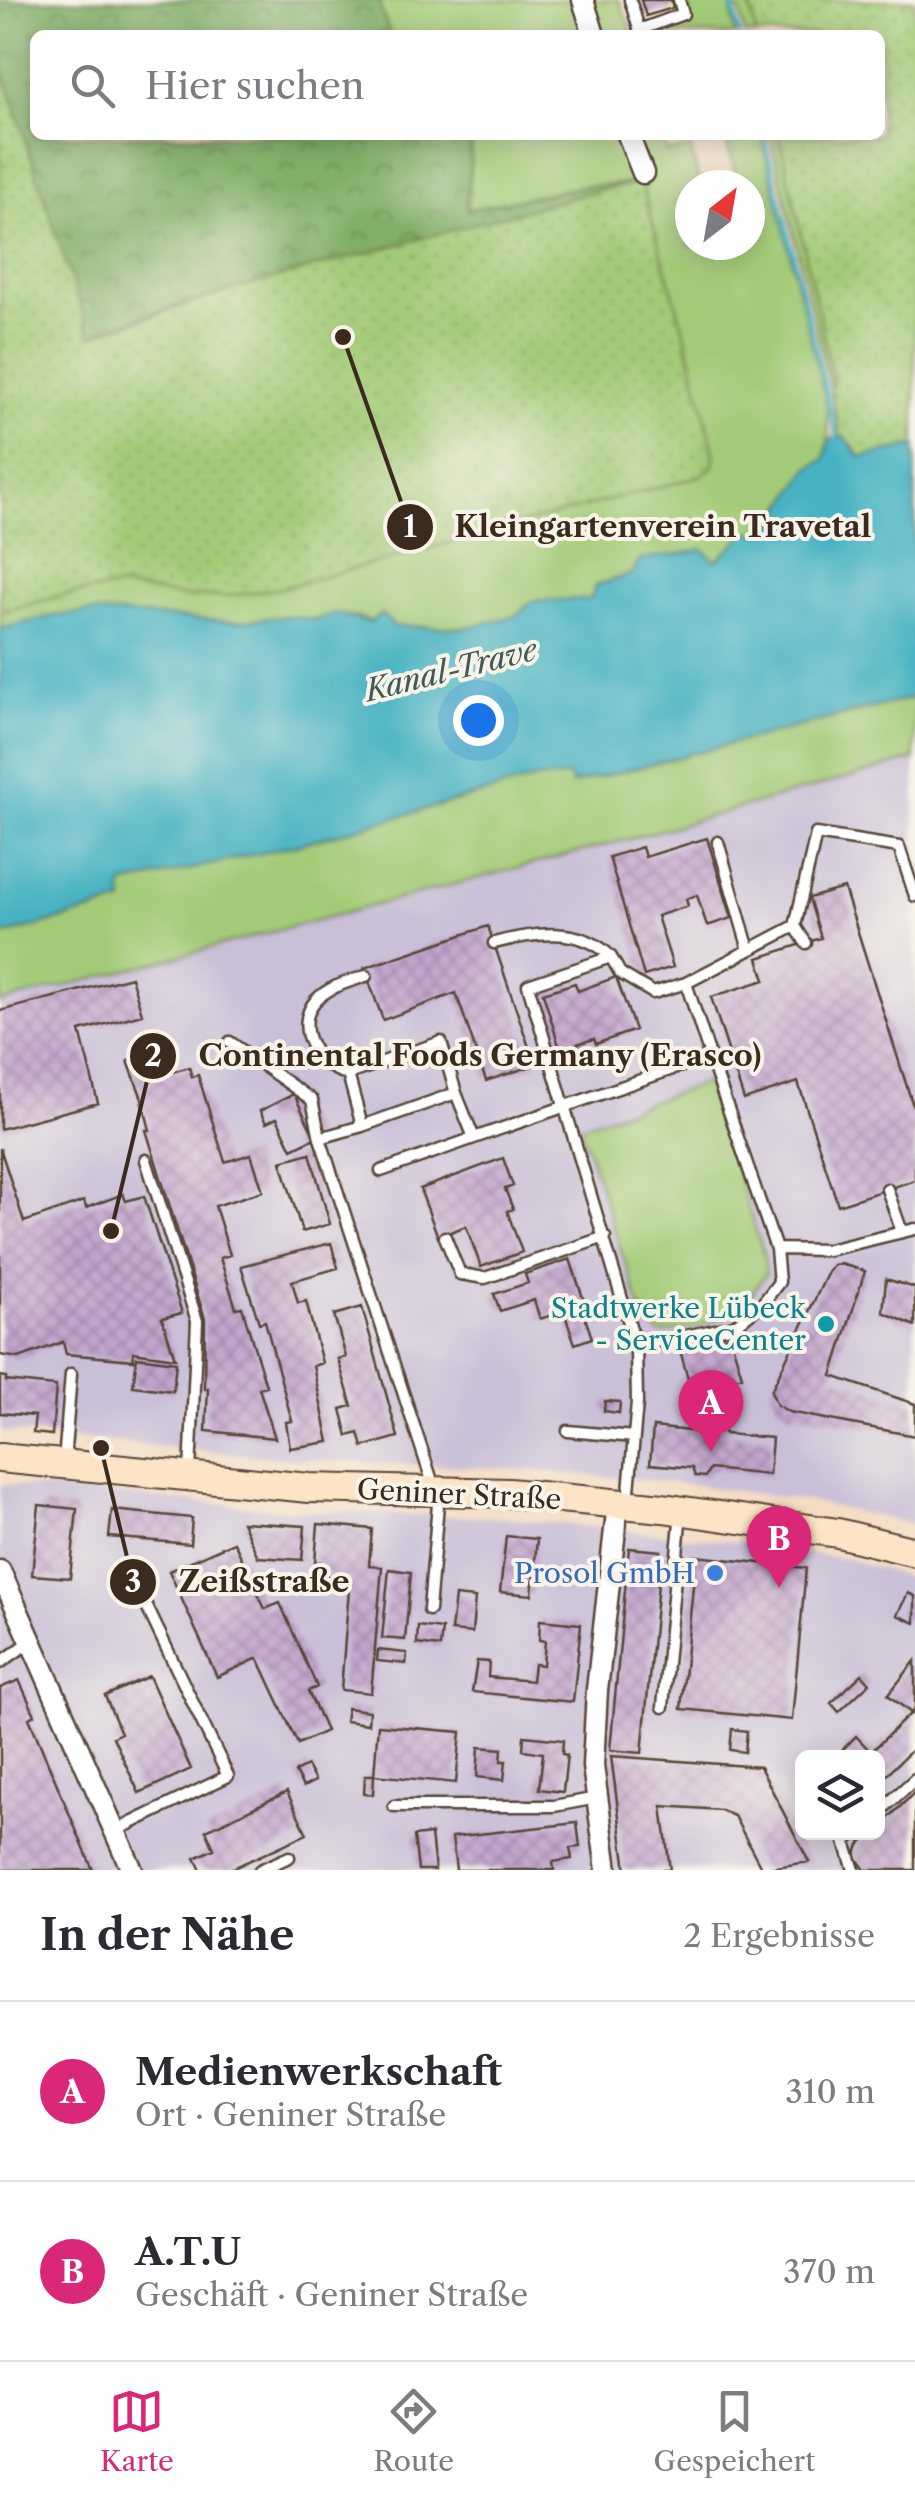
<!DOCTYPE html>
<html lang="de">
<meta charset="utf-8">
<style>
:root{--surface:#fff;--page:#f2f2f3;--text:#2b2b33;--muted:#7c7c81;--line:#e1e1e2;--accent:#db2777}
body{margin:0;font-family:"Libre Caslon Text",serif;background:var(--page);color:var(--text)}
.controls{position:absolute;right:30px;bottom:30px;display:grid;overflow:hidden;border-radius:15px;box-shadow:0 5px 25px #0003}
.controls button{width:90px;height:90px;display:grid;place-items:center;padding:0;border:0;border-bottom:2px solid var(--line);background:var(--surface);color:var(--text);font:50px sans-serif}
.compass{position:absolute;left:675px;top:170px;width:90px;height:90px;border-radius:50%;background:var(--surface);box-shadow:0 5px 25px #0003;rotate:31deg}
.you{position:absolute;left:478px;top:720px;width:35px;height:35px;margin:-25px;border:8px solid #fff;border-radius:50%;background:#1a73e8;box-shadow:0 0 0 15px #1a73e833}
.badge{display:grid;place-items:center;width:65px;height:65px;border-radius:50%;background:var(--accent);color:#fff;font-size:32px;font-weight:700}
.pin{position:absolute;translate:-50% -82px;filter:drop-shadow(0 2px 5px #0008)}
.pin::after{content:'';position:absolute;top:52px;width:35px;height:30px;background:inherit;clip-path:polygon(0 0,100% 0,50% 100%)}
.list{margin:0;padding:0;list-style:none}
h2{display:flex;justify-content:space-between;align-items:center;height:130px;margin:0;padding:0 40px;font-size:42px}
h2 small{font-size:32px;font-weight:400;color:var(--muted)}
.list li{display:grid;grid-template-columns:65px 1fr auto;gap:30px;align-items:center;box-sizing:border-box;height:180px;padding:0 40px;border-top:2px solid var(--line)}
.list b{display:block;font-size:38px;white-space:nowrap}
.list p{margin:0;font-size:32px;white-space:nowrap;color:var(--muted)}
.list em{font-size:32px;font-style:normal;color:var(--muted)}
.icon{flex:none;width:55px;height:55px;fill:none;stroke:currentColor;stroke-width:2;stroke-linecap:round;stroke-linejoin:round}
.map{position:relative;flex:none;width:915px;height:1870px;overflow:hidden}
.search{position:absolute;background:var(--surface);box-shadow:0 5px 25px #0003;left:30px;right:30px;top:30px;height:110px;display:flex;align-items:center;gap:25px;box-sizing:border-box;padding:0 35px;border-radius:15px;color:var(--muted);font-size:38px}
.sheet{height:490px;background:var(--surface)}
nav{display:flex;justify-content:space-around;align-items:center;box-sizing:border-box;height:140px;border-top:2px solid var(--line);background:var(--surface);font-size:28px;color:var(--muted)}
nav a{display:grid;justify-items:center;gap:5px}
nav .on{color:var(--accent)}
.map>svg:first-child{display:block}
</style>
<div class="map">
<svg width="915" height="1870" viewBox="0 0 915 1870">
<defs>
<pattern id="forest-crowns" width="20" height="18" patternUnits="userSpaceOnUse" patternTransform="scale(2.5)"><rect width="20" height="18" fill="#82af68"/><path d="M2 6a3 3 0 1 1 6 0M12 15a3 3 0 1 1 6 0" fill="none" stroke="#6c8f55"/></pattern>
<pattern id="garden-dots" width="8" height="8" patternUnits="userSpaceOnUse" patternTransform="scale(2.5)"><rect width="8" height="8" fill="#a3cb77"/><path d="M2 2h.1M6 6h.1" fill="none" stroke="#8dae66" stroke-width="1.8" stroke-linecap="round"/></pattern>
<pattern id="building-cross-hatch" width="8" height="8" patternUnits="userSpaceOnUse" patternTransform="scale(2.5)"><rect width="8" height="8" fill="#c3a6ce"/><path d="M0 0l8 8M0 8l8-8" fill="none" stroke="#a087a7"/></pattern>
</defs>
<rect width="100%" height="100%" fill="#f7f3e8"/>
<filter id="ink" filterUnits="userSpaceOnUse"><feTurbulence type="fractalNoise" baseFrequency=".01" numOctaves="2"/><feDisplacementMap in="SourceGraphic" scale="20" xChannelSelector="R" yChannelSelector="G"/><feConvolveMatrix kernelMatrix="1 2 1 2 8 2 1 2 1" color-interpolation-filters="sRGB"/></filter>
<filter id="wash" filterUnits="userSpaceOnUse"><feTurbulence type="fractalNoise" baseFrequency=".0048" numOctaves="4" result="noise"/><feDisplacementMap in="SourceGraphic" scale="40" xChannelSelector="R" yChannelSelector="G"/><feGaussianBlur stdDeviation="2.25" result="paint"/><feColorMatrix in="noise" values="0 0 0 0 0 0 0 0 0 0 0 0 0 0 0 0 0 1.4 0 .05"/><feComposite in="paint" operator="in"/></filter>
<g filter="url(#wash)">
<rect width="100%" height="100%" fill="#f5ddc3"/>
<path fill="#c9bfd7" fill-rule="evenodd" d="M915 759V1525L813 1502 687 1484 516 1469 289 1459 0 1431V1003L633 838Z
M0 1484 285 1510 506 1518 750 1543 851 1560 915 1579V1870H0ZM802 1758H878V1832H802Z"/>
<path fill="#a3cb77" stroke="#6f7a4a" stroke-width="2.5" d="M381 0H619L634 35H390L380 7Z
M687 0H749L756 35H746L739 10 731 12 736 35H651L659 25 689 16Z
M472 135H662L667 152 691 148 700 185H690V245H750V185H738L725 135H761L827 407 829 440 825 459 809 468 766 533H748L716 561 702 549 595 586 592 599 533 601 516 616 464 628 394 626 335 613 316 620 288 616 236 622 53 616 0 629V612L68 594 120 587 188 597 230 596 281 588 700 476 714 452 686 338 641 183 579 187 467 210Z
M770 135H779L835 385 830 386Z
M915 697V759L633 838 0 1003V936L122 903V885L295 845 536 779 569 775 573 784Z
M707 1082 764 1255 766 1273 740 1311 694 1328 660 1334 645 1322 580 1126Z"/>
<path fill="url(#forest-crowns)" stroke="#5e6c43" stroke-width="2.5" d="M0 0H381L380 7 390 35H35V135H472L467 210 579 187 641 183 596 191 232 290 137 318 90 336 0 63Z"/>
<path fill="url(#garden-dots)" stroke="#6f7a4a" stroke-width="2.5" d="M749 0H915V446L860 457 846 438H841L830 386 834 384 779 135H880V35H756Z
M0 63 90 336 232 290 596 191 641 183 686 338 714 452 713 466 700 476 281 588 229 596 188 597 120 587 68 594 0 612Z"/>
<path fill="#46b3c2" stroke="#406e70" stroke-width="2.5" d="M837 437 846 438 860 457 915 446V697L572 784 569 776 536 779 295 845 122 885 123 902 0 936V629L53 616 90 612 236 622 288 616 316 620 335 613 370 623 381 614 394 626 464 628 516 616 533 601 591 599 595 586 632 574 640 560C662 555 682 556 702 549L716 561 748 532 766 533 809 468 825 459 829 440Z"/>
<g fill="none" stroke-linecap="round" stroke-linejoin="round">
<path stroke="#46b3c2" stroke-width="5" d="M731 0 740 35
M764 135 837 437"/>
</g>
<g id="blocks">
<path fill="url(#building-cross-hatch)" d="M641 0H671L673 8 646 16Z
M707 838 732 918 707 926 697 895 686 899 688 906 657 916 673 967 644 976 609 857 642 847 645 857Z
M844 888 915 1112V1180L838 1205 798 1082 744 1100 711 997 765 980 758 958 821 938 809 898Z
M488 926 535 1065 486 1081 456 993 383 1020 364 968Z
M131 977 142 1014 80 1031 98 1103 0 1129V1011Z
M616 977 635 1030 596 1044 594 1039 560 1049 543 993 575 983 578 991Z
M161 1051 169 1073 189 1067 192 1077 198 1075 225 1162 251 1154 263 1191 215 1206 230 1255 220 1258 236 1308 242 1307 266 1386 259 1388 275 1438 206 1431 208 1388 204 1389 205 1319 146 1130H150L141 1096 128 1061Z
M294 1094 315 1138 292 1149 277 1118 266 1123 260 1111Z
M0 1148 24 1222 84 1201 86 1208 123 1194 126 1201 144 1196 182 1313 162 1318 175 1358 133 1352 134 1360 66 1354 63 1342 19 1358 0 1355Z
M310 1153 330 1224 302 1232 281 1161Z
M503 1158 513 1186 505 1189 513 1209 507 1211 522 1252 481 1267 466 1226 438 1237 420 1189Z
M331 1243 338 1268 292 1281 298 1303 306 1301 322 1363 313 1366 329 1442 290 1448 286 1422 292 1421 265 1321 259 1323 241 1266Z
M570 1259 585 1304 540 1319 534 1300 500 1311 494 1294 528 1283 525 1274Z
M841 1264 865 1271 832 1376 915 1404V1436L789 1412 777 1405 771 1391 828 1272 833 1265Z
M886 1279 915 1288V1326L883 1312Z
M362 1307 398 1437 363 1447 359 1433 348 1436 341 1409 352 1406 338 1359 346 1357 334 1315Z
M582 1309 592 1338 575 1344 565 1315Z
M730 1336 742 1376 691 1390 680 1350Z
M137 1357 176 1362 173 1391 133 1386Z
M0 1376 6 1377V1381L56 1386 52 1435 33 1433 35 1416 0 1413Z
M605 1401 620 1402 619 1413 604 1411Z
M713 1426 722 1427 725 1434 772 1438 769 1475 710 1469 705 1477 695 1476 692 1468 650 1464 653 1427 707 1433Z
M39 1505 77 1509 70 1578 32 1575Z
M112 1510 192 1518 190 1544 109 1537Z
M242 1522 305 1526 302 1560 258 1557Z
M318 1524 372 1529 369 1566 382 1567 371 1693 341 1690 349 1589 335 1582 324 1572 321 1562H315Z
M506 1536 537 1539 532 1595 500 1592Z
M234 1542 265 1609 280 1603 317 1687 308 1691 326 1731 298 1744 258 1658 217 1677 169 1571Z
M629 1548 661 1551 642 1753 610 1750Z
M696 1556 806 1568 792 1720 681 1709Z
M389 1569 411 1572 405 1640 382 1638Z
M908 1593 915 1596V1623L897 1615Z
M455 1596 475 1598 472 1633 451 1631Z
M540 1620 581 1624 573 1702 472 1692 477 1661 489 1662 488 1677 532 1681 534 1664 543 1665 545 1641 539 1640Z
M418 1626 442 1629 440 1647 417 1644Z
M378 1650 407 1653 406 1664 377 1661Z
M915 1661V1708L911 1713 888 1695Z
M862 1674 870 1683 839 1712 831 1703Z
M149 1676 191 1769 139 1793 113 1737 121 1733 105 1696Z
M19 1680 35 1715 29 1718 93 1870H0V1688Z
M347 1708 369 1711 368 1724 345 1721Z
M911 1713 915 1717V1747L878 1783V1758H849L842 1750 856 1736 871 1752Z
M378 1725 461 1732 456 1783 374 1775Z
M732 1729 747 1731 745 1752 730 1750Z
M524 1736 563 1740 562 1754 567 1755 563 1792 539 1789 543 1753 523 1750Z
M479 1747 502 1749 501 1761H506L504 1780 477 1777Z
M611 1756 760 1767 809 1862 762 1869 734 1816 721 1810 662 1806 670 1870H626Z
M307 1766 315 1781 303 1787 295 1772Z
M365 1775H374L373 1794H364Z
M287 1792 307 1834 229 1870H201L195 1858 214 1849 206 1830Z
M915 1792V1870H865L855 1856 859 1845 872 1832H878V1828Z
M577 1823 580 1847 570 1848 572 1859 553 1862 554 1870H456L452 1837Z
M431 1834 435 1870H418L414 1836Z"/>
</g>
</g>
<g filter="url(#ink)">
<use href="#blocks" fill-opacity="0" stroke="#574537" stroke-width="2.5"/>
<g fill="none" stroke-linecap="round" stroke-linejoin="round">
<g stroke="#574537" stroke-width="15">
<path id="lane" d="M630 0 640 32
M639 30 683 14 679 0
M718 842 749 950
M494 943C532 933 581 925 611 957
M806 943 795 926 816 834 899 847 915 896
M686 983 795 926
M230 1042 312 1100 320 1138 435 1490
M348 1074C317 1068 292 1027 316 1000 330 986 348 982 366 976
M320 1138 362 1126 456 1093 441 1042 348 1074 362 1126
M474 1138 710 1056 776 1249
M146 1160 197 1321 190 1473
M381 1171 474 1138 456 1093
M887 1189 902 1232
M445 1237 460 1274 485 1278 605 1237
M636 1346 734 1326 763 1303 779 1282 776 1249 828 1250 915 1229
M568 1431 634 1437
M64 1463 71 1374
M628 1502 637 1403 636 1346 528 985 611 957 620 973 653 993 686 983 710 1056
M429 1610 439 1492
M0 1663 30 1642
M663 1707 681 1511
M394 1806H554L597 1798
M878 1813 915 1779
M115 1831 228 1776 146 1605
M260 1870 289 1857
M854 1870 845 1842 856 1832"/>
</g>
<g stroke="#574537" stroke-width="25">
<path id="street" d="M583 0 594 35
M628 135 643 173
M0 1571 132 1870
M607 1870 593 1766 597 1690 618 1503"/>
</g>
<g stroke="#574537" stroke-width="32">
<path id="secondary" d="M0 1458 309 1488 509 1493 663 1508 838 1533 915 1552"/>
</g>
<use href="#lane" stroke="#fff" stroke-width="10"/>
<use href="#street" stroke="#fff" stroke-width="20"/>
<use href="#secondary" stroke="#fee4c6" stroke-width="28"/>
</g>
</g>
<circle fill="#0f9aa8" stroke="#f7f3e8" stroke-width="4" cx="826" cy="1324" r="10"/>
<circle fill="#3f7fe0" stroke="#f7f3e8" stroke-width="4" cx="715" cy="1573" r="10"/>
<g text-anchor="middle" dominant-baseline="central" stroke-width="8" stroke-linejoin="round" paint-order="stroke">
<g font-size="28" fill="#0d838f" stroke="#f7f3e8" text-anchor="end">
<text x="806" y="1308">Stadtwerke Lübeck<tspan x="806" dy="32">- ServiceCenter</tspan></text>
</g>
<g font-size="28" fill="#3b2a1e" stroke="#f7f3e8">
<text transform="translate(459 1494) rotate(3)">Geniner Straße</text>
</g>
<g font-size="28" fill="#366cbe" stroke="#f7f3e8" text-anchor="end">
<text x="695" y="1573">Prosol GmbH</text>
</g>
<g font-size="30" font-style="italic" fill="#3f5a57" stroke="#f7f3e8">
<text transform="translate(451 670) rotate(-14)">Kanal-Trave</text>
</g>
</g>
<path fill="none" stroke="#3b2a1e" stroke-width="4" d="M343 337L410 527M111 1231L153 1056M101 1448L133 1582"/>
<g fill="#3b2a1e" stroke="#f7f3e8" stroke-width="4">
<circle cx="343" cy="337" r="10"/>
<circle cx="111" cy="1231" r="10"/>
<circle cx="101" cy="1448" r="10"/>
<circle cx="410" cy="527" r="25"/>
<circle cx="153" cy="1056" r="25"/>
<circle cx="133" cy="1582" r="25"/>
</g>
<g font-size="30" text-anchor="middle" font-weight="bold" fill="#fff">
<text x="410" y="537">1</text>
<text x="153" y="1066">2</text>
<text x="133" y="1592">3</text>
</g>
<g font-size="30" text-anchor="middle" font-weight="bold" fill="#3b2a1e" stroke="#f7f3e8" stroke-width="8" stroke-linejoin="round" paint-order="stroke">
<text x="663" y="537">Kleingartenverein Travetal</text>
<text x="480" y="1066">Continental Foods Germany (Erasco)</text>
<text x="264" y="1592">Zeißstraße</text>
</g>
</svg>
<div class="controls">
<button><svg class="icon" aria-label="layers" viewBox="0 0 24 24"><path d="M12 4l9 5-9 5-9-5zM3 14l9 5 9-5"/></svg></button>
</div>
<svg class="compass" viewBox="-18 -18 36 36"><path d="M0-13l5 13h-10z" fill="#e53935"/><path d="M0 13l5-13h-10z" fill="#7c7c81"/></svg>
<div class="you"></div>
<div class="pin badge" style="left:711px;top:1452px">A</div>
<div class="pin badge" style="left:779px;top:1588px">B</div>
<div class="search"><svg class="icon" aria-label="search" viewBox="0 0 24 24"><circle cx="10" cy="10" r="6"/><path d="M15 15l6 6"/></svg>Hier suchen</div>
</div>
<section class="sheet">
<h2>In der Nähe<small>2 Ergebnisse</small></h2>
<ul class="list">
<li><span class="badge">A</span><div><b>Medienwerkschaft</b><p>Ort · Geniner Straße</p></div><em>310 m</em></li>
<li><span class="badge">B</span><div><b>A.T.U</b><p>Geschäft · Geniner Straße</p></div><em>370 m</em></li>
</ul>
</section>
<nav>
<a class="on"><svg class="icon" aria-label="map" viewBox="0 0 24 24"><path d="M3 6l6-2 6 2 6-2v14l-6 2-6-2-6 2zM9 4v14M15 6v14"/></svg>Karte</a>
<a><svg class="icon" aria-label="directions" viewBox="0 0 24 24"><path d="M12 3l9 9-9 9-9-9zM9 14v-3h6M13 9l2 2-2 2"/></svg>Route</a>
<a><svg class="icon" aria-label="saved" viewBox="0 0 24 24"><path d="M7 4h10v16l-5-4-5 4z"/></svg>Gespeichert</a>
</nav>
